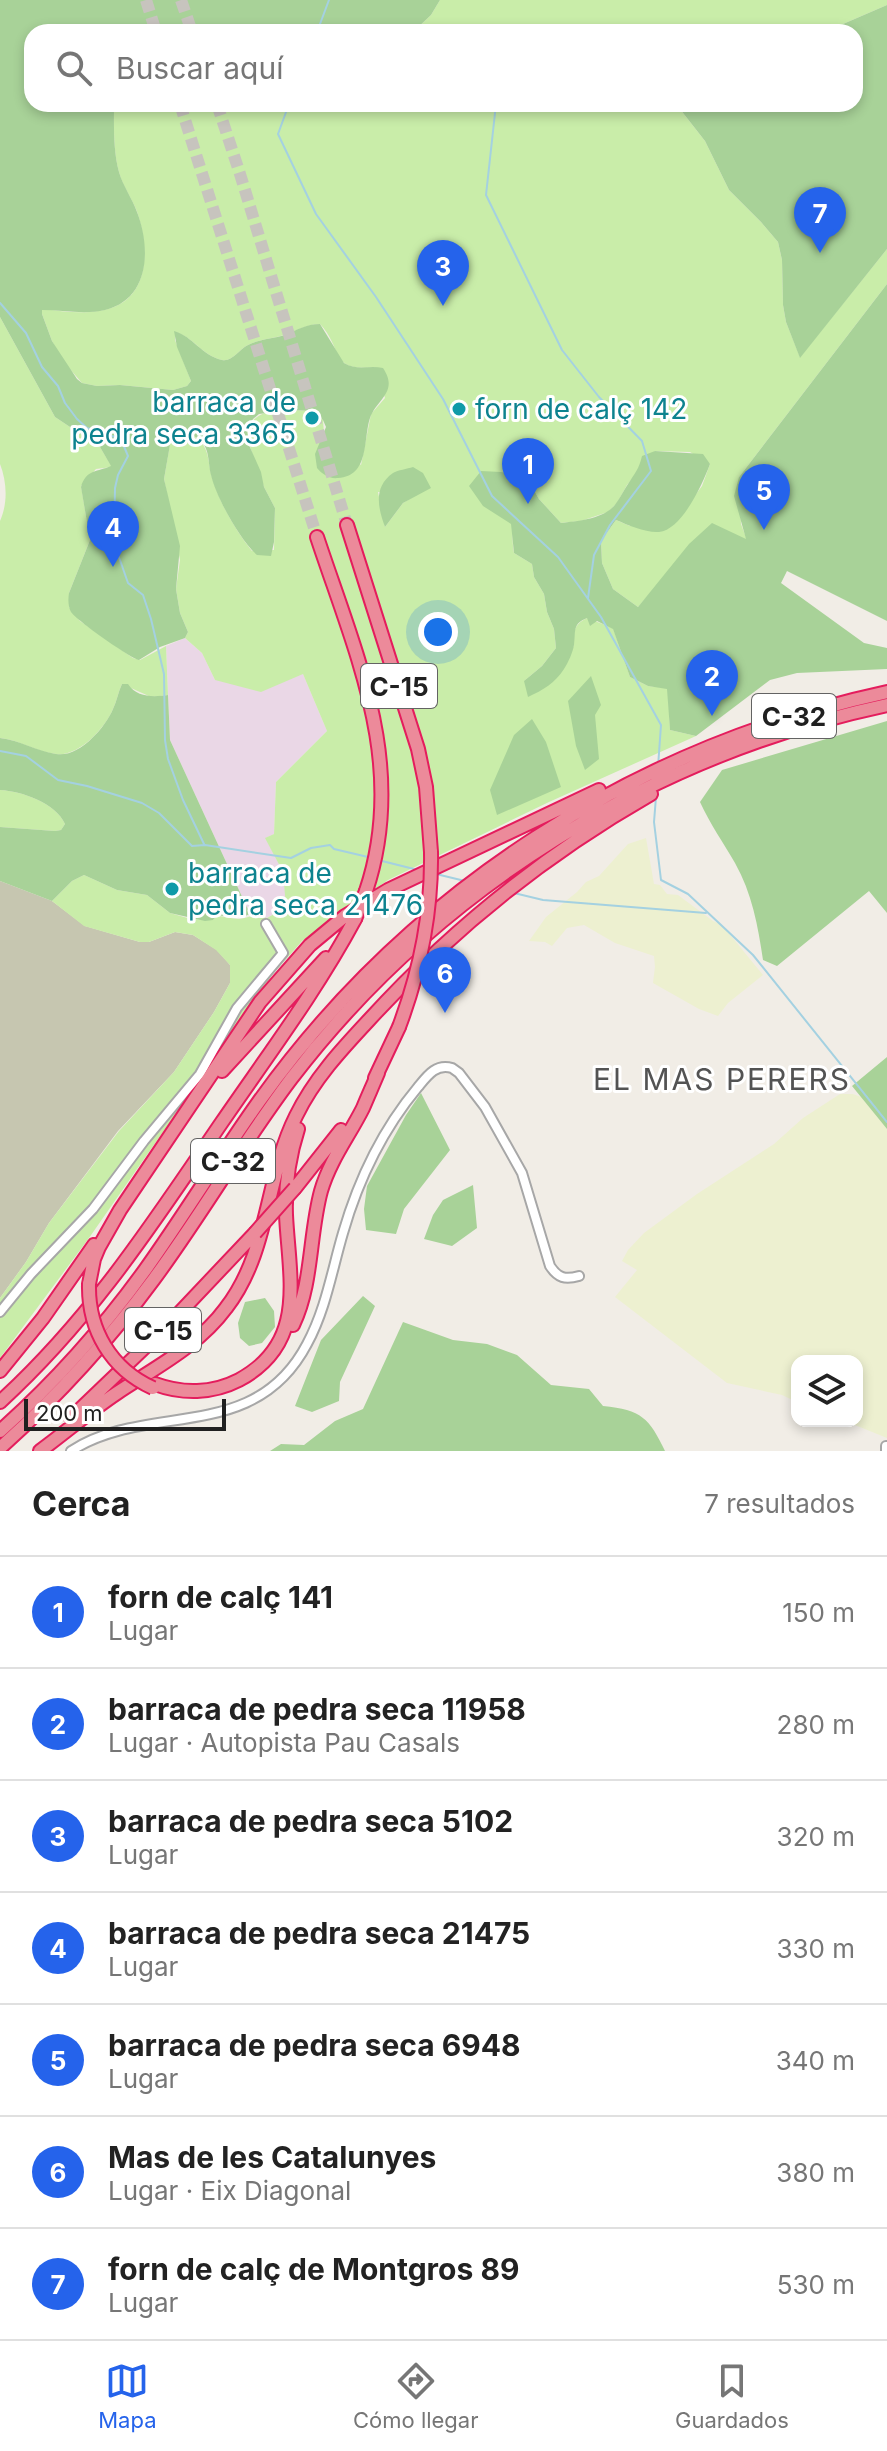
<!DOCTYPE html>
<html lang="es">
<meta charset="utf-8">
<style>
:root{--surface:#fff;--page:#f2f2f2;--text:#222;--muted:#767676;--line:#e0e0e0;--accent:#2563eb}
body{margin:0;font-family:Inter,sans-serif;background:var(--page);color:var(--text)}
.controls{position:absolute;right:24px;bottom:24px;display:grid;overflow:hidden;border-radius:16px;box-shadow:0 4px 12px #0003}
.controls button{width:72px;height:72px;display:grid;place-items:center;padding:0;border:0;border-bottom:2px solid var(--line);background:var(--surface);color:var(--text);font:40px sans-serif}
.scale{position:absolute;left:24px;bottom:20px;width:202px;box-sizing:border-box;padding-left:8px;border:4px solid #202020;border-top:0;font-size:22px;line-height:28px;white-space:nowrap;color:#202020;-webkit-text-stroke:6px #fff;paint-order:stroke}
.you{position:absolute;left:438px;top:632px;width:28px;height:28px;margin:-20px;border:6px solid #fff;border-radius:50%;background:#1a73e8;box-shadow:0 0 0 12px #1a73e833}
.badge{display:grid;place-items:center;width:52px;height:52px;border-radius:50%;background:var(--accent);color:#fff;font-size:26px;font-weight:700}
.pin{position:absolute;translate:-50% -66px;filter:drop-shadow(0 2px 4px #0008)}
.pin::after{content:'';position:absolute;top:42px;width:28px;height:24px;background:inherit;clip-path:polygon(0 0,100% 0,50% 100%)}
.list{margin:0;padding:0;list-style:none}
h2{display:flex;justify-content:space-between;align-items:center;height:104px;margin:0;padding:0 32px;font-size:34px}
h2 small{font-size:26px;font-weight:400;color:var(--muted)}
.list li{display:grid;grid-template-columns:52px 1fr auto;gap:24px;align-items:center;box-sizing:border-box;height:112px;padding:0 32px;border-top:2px solid var(--line)}
.list b{display:block;font-size:30px;white-space:nowrap}
.list p{margin:0;font-size:26px;white-space:nowrap;color:var(--muted)}
.list em{font-size:26px;font-style:normal;color:var(--muted)}
.icon{flex:none;width:44px;height:44px;fill:none;stroke:currentColor;stroke-width:2;stroke-linecap:round;stroke-linejoin:round}
.map{position:relative;flex:none;width:887px;height:1451px;overflow:hidden}
.search{position:absolute;background:var(--surface);box-shadow:0 4px 12px #0003;left:24px;right:24px;top:24px;height:88px;display:flex;align-items:center;gap:20px;box-sizing:border-box;padding:0 28px;border-radius:24px;color:var(--muted);font-size:30px}
.sheet{height:888px;background:var(--surface)}
nav{display:flex;justify-content:space-around;align-items:center;box-sizing:border-box;height:112px;border-top:2px solid var(--line);background:var(--surface);font-size:22px;color:var(--muted)}
nav a{display:grid;justify-items:center;gap:4px}
nav .on{color:var(--accent)}
.map>svg:first-child{display:block}
</style>
<div class="map">
<svg width="887" height="1451" viewBox="0 0 887 1451">
<rect width="100%" height="100%" fill="#f1ede6"/>
<path fill="#ead7e6" d="M185 638 202 653 215 680 303 674 327 731 276 782 274 834 266 838 283 872 287 906 267 918 250 914 170 740 166 646Z"/>
<path fill="#c6c6b0" d="M0 881 52 901 85 926 140 942H149L175 932 193 935 217 950 230 965V983L214 1012 174 1072 118 1131 49 1223 26 1262 0 1298Z"/>
<path fill="#edf0d0" d="M646 838 654 884 660 885 667 894 678 895 713 921 722 925 763 975 728 1003 718 1016 699 1009 653 983 655 967 654 956 615 943 584 925 567 928 552 946 545 942 529 941 546 917 577 892 586 882 599 876 628 844Z
M840 1094H853L861 1097 887 1129V1438L845 1421H857V1361H797V1402L782 1395 727 1383 615 1297 637 1270 622 1261 628 1250 644 1233 697 1194 774 1144 803 1118Z"/>
<path fill="#c9eda9" fill-rule="evenodd" d="M440 0H887V5L843 24 834 32H413L431 15Z
M114 104H676L705 141 729 190 761 222 778 242 782 260 783 305 786 322 800 357 887 249V284L739 477 741 524 747 540 652 591 638 607 613 589 602 563 601 541 616 520 630 526 673 525 702 486 710 464 690 452 655 451 627 485 617 503 608 512 581 521 561 523 539 499 527 478C518 506 509 523 514 553L532 564 534 577 544 594 547 612 554 629 556 648 542 666 524 681 574 646C573 632 574 624 587 618L613 628 630 677 648 686 668 688 670 730 696 736 549 802 388 880 302 941 273 974 89 1238 0 1358V1298L26 1262 49 1223 119 1131 174 1072 214 1012 230 983V965L216 950 193 935 175 932 149 942H140L84 926 52 901 72 881 84 875 117 890 147 895 170 913 191 919 213 920 217 916C224 916 232 919 239 919 252 917 251 914 267 918L286 907 283 872 265 838 274 834 276 782 327 731 303 674 261 692 215 680 202 653 185 638 188 632 180 613 176 589 180 560 164 479 171 438C180 433 192 432 200 441 210 451 208 465 212 477 219 502 236 531 252 551L274 550 275 508 264 487 247 438C248 404 288 410 313 411L323 420 324 434 361 465 371 414 385 398 375 367C329 372 344 350 320 324 307 324 297 331 284 335 273 339 259 339 248 345 239 349 233 362 222 360 201 355 194 337 175 332V340L191 381 187 386 173 390 120 385 97 386 82 383 63 361 52 341 42 314V309C61 311 80 314 98 311 148 305 150 255 139 218 135 202 123 188 119 172 113 151 114 126 114 104ZM378 492 419 493 403 503 385 527Z
M0 317 55 417 100 447 112 467 96 469 81 486 90 540 69 593V607L80 621 133 658 140 660 166 646 168 695 151 697 122 684C118 692 117 701 113 709 105 728 79 757 56 754 36 752 20 740 0 738V521C8 503 7 482 0 464Z
M0 790C21 791 56 803 65 824L61 830 55 831 0 827Z"/>
<path fill="#a8d298" d="M0 0H440L431 15 413 32H32V104H114C114 126 113 150 119 172 123 186 132 198 137 212 151 248 150 299 105 310 85 315 62 310 42 310V314L52 341 77 379 82 383 97 386 120 385 173 390 187 386 191 381 177 347 174 331C194 337 201 355 222 360 233 362 239 349 248 345 259 339 273 339 285 335 297 330 306 324 320 324L344 363C357 371 369 365 383 368 399 392 377 399 370 418 363 439 370 476 338 478 329 479 322 474 317 468L315 454 326 427 323 420 313 411 291 410 259 414 253 419 247 431 249 445 261 472 264 487 275 508 274 542 271 556 257 555C240 540 216 497 211 475 208 463 210 449 200 440 191 432 180 433 171 439L164 479 180 546 176 589 180 613 188 632 185 638 160 647 139 660C130 658 76 620 71 612 68 606 68 599 69 593L90 540 81 487C86 469 98 472 111 466L100 447 55 417 0 317Z
M887 5V249L800 358 786 322 783 305 782 260 778 242 761 222 729 190 705 141 676 104H790L811 109 820 104H855V32H834L843 24Z
M887 284V621L787 571 781 583 864 643 887 648V669L797 673 770 680 696 736 670 730 667 689 648 686 630 677 613 629 597 621 590 626 587 618C572 624 576 631 574 645 573 652 568 663 564 669 555 683 543 690 528 697L524 681 542 666 556 648 554 629 547 612 544 594 534 577 532 564 514 553 511 524 483 506 469 486 481 471 501 472 527 478 539 499 561 523C578 521 602 519 614 506 620 499 623 491 628 484 635 473 639 469 642 456L655 451 703 454 710 464C703 483 682 530 659 532 646 533 628 525 616 520L601 541 602 563 613 589 638 607 689 544 712 523 746 539 734 496 739 477Z
M413 467 423 473 431 488 403 503 385 527C378 508 373 487 393 473 398 470 407 469 413 467Z
M591 676 601 705 595 715 599 759 585 770 576 746 568 701Z
M122 684H128C137 698 154 697 168 695L170 740 250 914C236 920 232 915 217 916L213 920 205 921 170 913 147 895 117 890 84 875 72 881 52 901 0 881V827L55 831 61 830 65 824C56 803 21 791 0 790V738C20 740 36 751 56 754 79 758 105 728 113 709 117 701 118 692 122 684Z
M532 719 546 742 561 787 497 815 490 790 514 735Z
M887 721V913L869 891 777 966 763 960C758 926 752 893 735 863 723 842 710 824 700 802L722 770Z
M887 1057V1129L852 1086Z
M421 1093 450 1150 404 1209 396 1234 366 1230 364 1209 367 1186 406 1115Z
M473 1185 477 1228 452 1246 424 1239 433 1215 443 1200Z
M363 1296 375 1306 340 1382 339 1401 312 1412 295 1406 321 1340Z
M265 1298 274 1311 275 1327 262 1343 249 1346 240 1338 238 1323 245 1302Z
M403 1322 453 1340 487 1344 517 1355 551 1385 589 1389 603 1406C642 1410 649 1418 665 1451H270L281 1444 304 1445 335 1421 363 1409Z"/>
<g fill="none" stroke-linecap="round" stroke-linejoin="round">
<path stroke="#a4d1e1" stroke-width="2" d="M317 32 329 0
M289 104 278 134 316 214 376 297 443 399 492 496 558 557 601 617 661 725 658 767
M496 104 486 195 562 350 599 397 642 441 651 471 610 525 594 555 588 598
M0 303 26 333 42 367 58 386 65 403 77 419 87 428 121 439 128 456 118 475 115 488 114 543 128 583 143 595 151 619 164 674 165 740 168 759 183 800 204 844
M0 751 26 756 58 780 87 786 142 803 159 813 192 846 205 845 291 858 311 848 330 845 334 849 368 857
M656 797 654 822 661 880 688 894 753 955 887 1122
M378 860 418 870
M436 874 465 881
M514 893 543 900 706 913"/>
<path stroke="#c7c4be" stroke-width="12" stroke-dasharray="12 6" stroke-linecap="butt" d="M146 0 156 32
M181 0 192 32
M180 104 317 537
M217 104 240 174 347 525"/>
<g stroke="#a7a7a7" stroke-width="12">
<path id="minor" d="M0 1312 31 1274 93 1209 144 1141 200 1074 237 1008 283 953 266 924
M71 1451C148 1401 254 1445 307 1344 326 1309 332 1270 343 1233 358 1181 383 1129 418 1087 427 1076 436 1063 452 1068L459 1073 485 1107 522 1173 550 1266C558 1278 565 1280 579 1276
M886 1451V1446"/>
</g>
<g stroke="#e41d5d" stroke-width="16">
<path id="highway" d="M347 525 418 749 426 787 431 852
M317 537C356 655 408 766 366 891
M222 1071 326 958
M375 1078 399 1027
M295 1188 341 1130
M89 1284 94 1259 99 1247 120 1210 260 1002 310 945 345 916 388 890 599 790
M293 1325C313 1283 309 1235 321 1191 330 1160 349 1136 363 1108 368 1096 373 1085 378 1073
M0 1371 43 1318 94 1245
M155 1384C182 1394 212 1394 239 1380 308 1343 289 1278 286 1215 285 1185 289 1157 298 1129
M0 1402C91 1319 153 1223 222 1122 268 1055 317 990 355 919
M71 1418 168 1325 255 1233
M0 1431C54 1383 103 1328 145 1270 185 1214 220 1156 260 1100 411 890 634 747 887 692
M0 1448C57 1397 109 1340 154 1279 202 1214 242 1144 291 1079 437 888 652 755 887 705
M40 1451C66 1432 90 1411 117 1393 156 1367 198 1346 226 1308 270 1251 265 1178 296 1116 314 1079 341 1050 369 1020 450 931 546 854 651 794"/>
</g>
<use href="#minor" stroke="#fff" stroke-width="8"/>
<use href="#highway" stroke="#ec8a9a" stroke-width="12"/>
<g stroke="#e41d5d" stroke-width="16" stroke-linecap="butt">
<path id="highway-bridge" d="M355 919 366 891
M399 1027C420 971 432 912 431 852
M255 1233 295 1188
M89 1284C88 1330 111 1369 153 1388"/>
</g>
<use href="#highway-bridge" stroke="#ec8a9a" stroke-width="12"/>
</g>
<g fill="#0f9aa8" stroke="#fff" stroke-width="3">
<circle cx="459" cy="409" r="8"/>
<circle cx="312" cy="418" r="8"/>
<circle cx="172" cy="889" r="8"/>
</g>
<g text-anchor="middle" dominant-baseline="central" stroke-width="6" stroke-linejoin="round" paint-order="stroke">
<g fill="#fff" stroke="#636363" stroke-width="2">
<rect x="361" y="664" width="76" height="44" rx="6"/>
<rect x="752" y="694" width="84" height="44" rx="6"/>
<rect x="191" y="1139" width="84" height="44" rx="6"/>
<rect x="125" y="1308" width="76" height="44" rx="6"/>
</g>
<g font-size="26" font-weight="bold" fill="#202020">
<text x="399" y="686">C-15</text>
<text x="794" y="716">C-32</text>
<text x="233" y="1161">C-32</text>
<text x="163" y="1330">C-15</text>
</g>
<g font-size="28" fill="#0d838f" stroke="#fff" text-anchor="start">
<text x="296" y="402" text-anchor="end">barraca de<tspan x="296" dy="32">pedra seca 3365</tspan></text>
<text x="475" y="409">forn de calç 142</text>
<text x="188" y="873">barraca de<tspan x="188" dy="32">pedra seca 21476</tspan></text>
</g>
<g font-size="30" letter-spacing="2" fill="#535353" stroke="#fff">
<text x="722" y="1079">EL MAS PERERS</text>
</g>
</g>
</svg>
<div class="controls">
<button><svg class="icon" aria-label="layers" viewBox="0 0 24 24"><path d="M12 4l9 5-9 5-9-5zM3 14l9 5 9-5"/></svg></button>
</div>
<div class="scale">200 m</div>
<div class="you"></div>
<div class="pin badge" style="left:528px;top:504px">1</div>
<div class="pin badge" style="left:712px;top:716px">2</div>
<div class="pin badge" style="left:443px;top:306px">3</div>
<div class="pin badge" style="left:113px;top:567px">4</div>
<div class="pin badge" style="left:764px;top:530px">5</div>
<div class="pin badge" style="left:445px;top:1013px">6</div>
<div class="pin badge" style="left:820px;top:253px">7</div>
<div class="search"><svg class="icon" aria-label="search" viewBox="0 0 24 24"><circle cx="10" cy="10" r="6"/><path d="M15 15l6 6"/></svg>Buscar aquí</div>
</div>
<section class="sheet">
<h2>Cerca<small>7 resultados</small></h2>
<ul class="list">
<li><span class="badge">1</span><div><b>forn de calç 141</b><p>Lugar</p></div><em>150 m</em></li>
<li><span class="badge">2</span><div><b>barraca de pedra seca 11958</b><p>Lugar · Autopista Pau Casals</p></div><em>280 m</em></li>
<li><span class="badge">3</span><div><b>barraca de pedra seca 5102</b><p>Lugar</p></div><em>320 m</em></li>
<li><span class="badge">4</span><div><b>barraca de pedra seca 21475</b><p>Lugar</p></div><em>330 m</em></li>
<li><span class="badge">5</span><div><b>barraca de pedra seca 6948</b><p>Lugar</p></div><em>340 m</em></li>
<li><span class="badge">6</span><div><b>Mas de les Catalunyes</b><p>Lugar · Eix Diagonal</p></div><em>380 m</em></li>
<li><span class="badge">7</span><div><b>forn de calç de Montgros 89</b><p>Lugar</p></div><em>530 m</em></li>
</ul>
</section>
<nav>
<a class="on"><svg class="icon" aria-label="map" viewBox="0 0 24 24"><path d="M3 6l6-2 6 2 6-2v14l-6 2-6-2-6 2zM9 4v14M15 6v14"/></svg>Mapa</a>
<a><svg class="icon" aria-label="directions" viewBox="0 0 24 24"><path d="M12 3l9 9-9 9-9-9zM9 14v-3h6M13 9l2 2-2 2"/></svg>Cómo llegar</a>
<a><svg class="icon" aria-label="saved" viewBox="0 0 24 24"><path d="M7 4h10v16l-5-4-5 4z"/></svg>Guardados</a>
</nav>
